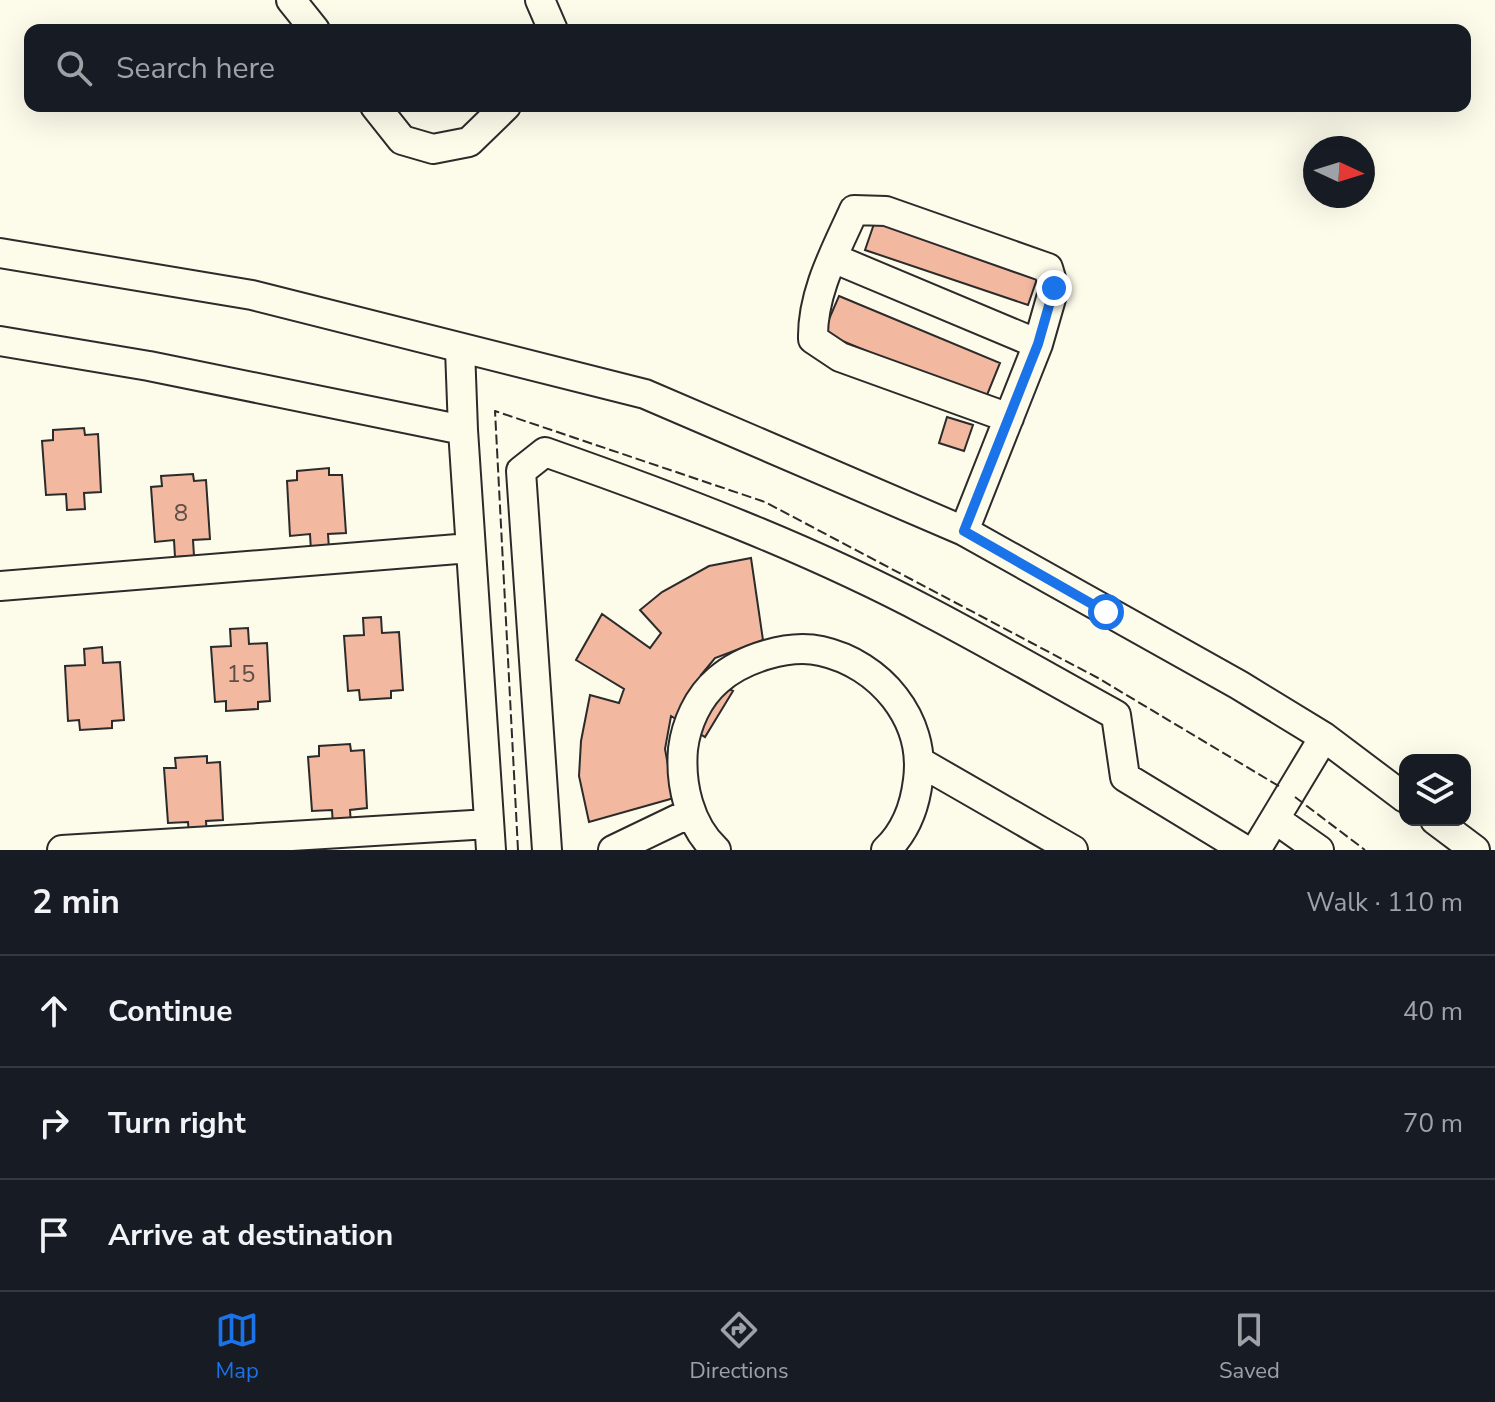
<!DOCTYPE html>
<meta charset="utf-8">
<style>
:root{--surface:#171b24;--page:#20242c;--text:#f1f3f6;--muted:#9ea1a6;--line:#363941;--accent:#1a73e8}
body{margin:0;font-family:"Nunito Sans",sans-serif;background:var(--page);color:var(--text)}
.controls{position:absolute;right:24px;bottom:24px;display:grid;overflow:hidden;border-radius:16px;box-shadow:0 8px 32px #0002}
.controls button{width:72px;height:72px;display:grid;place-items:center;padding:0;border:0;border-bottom:2px solid var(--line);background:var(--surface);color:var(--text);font:40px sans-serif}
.compass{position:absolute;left:1303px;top:136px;width:72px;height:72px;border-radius:50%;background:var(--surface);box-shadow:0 8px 32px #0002;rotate:94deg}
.stop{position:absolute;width:24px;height:24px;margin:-18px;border:6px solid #1a73e8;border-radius:50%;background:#fff}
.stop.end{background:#1a73e8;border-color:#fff;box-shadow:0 2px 8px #0008}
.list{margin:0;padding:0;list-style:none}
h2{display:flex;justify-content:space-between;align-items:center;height:104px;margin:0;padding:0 32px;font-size:34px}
h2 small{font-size:26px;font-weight:400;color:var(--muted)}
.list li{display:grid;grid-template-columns:52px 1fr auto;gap:24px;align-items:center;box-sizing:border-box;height:112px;padding:0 32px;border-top:2px solid var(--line)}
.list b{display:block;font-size:30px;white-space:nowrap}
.list em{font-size:26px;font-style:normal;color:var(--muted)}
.icon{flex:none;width:44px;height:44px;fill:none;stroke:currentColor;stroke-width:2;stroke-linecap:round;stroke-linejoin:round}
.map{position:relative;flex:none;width:1495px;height:850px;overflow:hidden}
.search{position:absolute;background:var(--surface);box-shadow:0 8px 32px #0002;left:24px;right:24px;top:24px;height:88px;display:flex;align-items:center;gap:20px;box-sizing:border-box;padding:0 28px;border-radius:16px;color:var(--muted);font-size:30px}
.sheet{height:440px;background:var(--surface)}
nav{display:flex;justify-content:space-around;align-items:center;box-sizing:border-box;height:112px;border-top:2px solid var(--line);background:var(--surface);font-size:22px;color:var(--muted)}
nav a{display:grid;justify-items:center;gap:4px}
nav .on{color:var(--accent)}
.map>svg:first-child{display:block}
</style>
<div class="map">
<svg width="1495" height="850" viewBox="0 0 1495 850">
<rect width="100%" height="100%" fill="#fdfbea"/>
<path fill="#f2b8a0" stroke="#2b2b2b" stroke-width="2" d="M875 221 1038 276 1028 305 865 250Z
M839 296 1000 363 985 400 823 333Z
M947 417 973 425 964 451 939 443Z
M84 428 85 435 98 434 101 492 84 493 85 509 67 510 66 494 46 495 42 441 53 440V430Z
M329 468V475H342L346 533 328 534 329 549 311 551 310 534 290 536 287 481 297 480V471Z
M193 474 194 481 206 480 210 539 193 540 194 556 175 557 174 540 155 542 151 487 162 486 161 476Z
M751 558 763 640 715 658 701 675 733 691 705 737 671 716 665 749 674 798 589 822 579 776 581 741 590 695 619 703 624 689 576 660 602 614 650 648 661 633 640 610 662 592 709 566Z
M381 617 382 633 399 632 403 690 391 691V698L360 700 359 690 348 691 344 636 364 635 363 618Z
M248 628 249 644 267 643 270 701 258 702V709L226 711V701L215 702 211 647 231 646 230 629Z
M102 647 103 663 120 662 124 720 112 721V728L80 730 79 720 68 721 65 666 85 665 84 649Z
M350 744 351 751 364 750 367 808 350 810 351 825 333 826 332 810 312 811 308 757 319 756V746Z
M207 756V763L220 762 223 820 206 821 207 837 189 838 188 822 168 823 164 768H176L175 758Z"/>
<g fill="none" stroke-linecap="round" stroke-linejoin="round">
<g stroke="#2b2b2b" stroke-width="32">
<path id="minor" d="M291 0 315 30
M540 0 553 30
M375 106 402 140 433 149 469 142 506 106
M0 253 252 295 645 394 964 531 1239 685 1324 737 1405 798
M833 258 1038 344
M0 341 149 366 463 430 491 850
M460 349 463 430
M964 531 1038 344 1054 288 1048 268 886 211 854 210C836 250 812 293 813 339L840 357 1009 418
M0 586 470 548
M920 762 1073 850
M1275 819 1319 850
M1435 820 1475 850
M62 850 489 824
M547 850 521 471 545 452C676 498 806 547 929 612 992 645 1054 681 1116 715L1125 777 1245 850
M613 850 690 813
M716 850C689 825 680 784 683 749 686 724 698 697 718 680 743 658 789 644 821 651 880 664 926 719 918 780 915 806 906 831 886 850
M1256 850 1324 737"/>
</g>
<use href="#minor" stroke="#fdfbea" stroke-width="28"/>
<path stroke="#2b2b2b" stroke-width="2" stroke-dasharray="10 4" stroke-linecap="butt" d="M1295 797 1365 850
M518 850 495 411 765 502 1098 678 1282 788"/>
</g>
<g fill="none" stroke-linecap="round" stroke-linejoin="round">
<path stroke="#1a73e8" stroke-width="10" d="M1054 288 1038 344 964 531 1106 612"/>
</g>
<g text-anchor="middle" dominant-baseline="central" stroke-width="6" stroke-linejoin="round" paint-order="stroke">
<g font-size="24" fill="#5d4e48">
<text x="181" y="513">8</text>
<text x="241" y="674">15</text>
</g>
</g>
</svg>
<div class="controls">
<button><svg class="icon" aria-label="layers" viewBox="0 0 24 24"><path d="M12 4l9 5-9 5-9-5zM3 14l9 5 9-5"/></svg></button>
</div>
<svg class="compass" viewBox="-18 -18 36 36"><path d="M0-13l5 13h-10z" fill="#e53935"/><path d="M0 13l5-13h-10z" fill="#9ea1a6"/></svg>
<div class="stop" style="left:1106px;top:612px"></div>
<div class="stop end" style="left:1054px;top:288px"></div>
<div class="search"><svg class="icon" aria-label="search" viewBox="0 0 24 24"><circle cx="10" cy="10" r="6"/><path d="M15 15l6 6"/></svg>Search here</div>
</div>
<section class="sheet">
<h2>2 min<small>Walk · 110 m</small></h2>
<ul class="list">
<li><svg class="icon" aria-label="ahead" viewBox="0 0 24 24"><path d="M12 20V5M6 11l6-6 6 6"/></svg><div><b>Continue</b></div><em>40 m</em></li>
<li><svg class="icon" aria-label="right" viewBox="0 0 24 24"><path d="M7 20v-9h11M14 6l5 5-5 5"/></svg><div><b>Turn right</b></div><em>70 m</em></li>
<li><svg class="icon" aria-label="arrive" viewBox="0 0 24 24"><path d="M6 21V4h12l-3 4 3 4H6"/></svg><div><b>Arrive at destination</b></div></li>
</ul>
</section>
<nav>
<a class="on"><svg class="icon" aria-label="map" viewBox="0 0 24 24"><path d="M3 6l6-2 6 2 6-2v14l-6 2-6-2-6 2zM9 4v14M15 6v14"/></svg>Map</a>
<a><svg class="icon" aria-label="directions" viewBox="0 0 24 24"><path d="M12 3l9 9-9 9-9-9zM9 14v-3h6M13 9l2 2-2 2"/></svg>Directions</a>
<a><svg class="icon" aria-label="saved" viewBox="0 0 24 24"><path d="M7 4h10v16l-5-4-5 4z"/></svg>Saved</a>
</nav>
